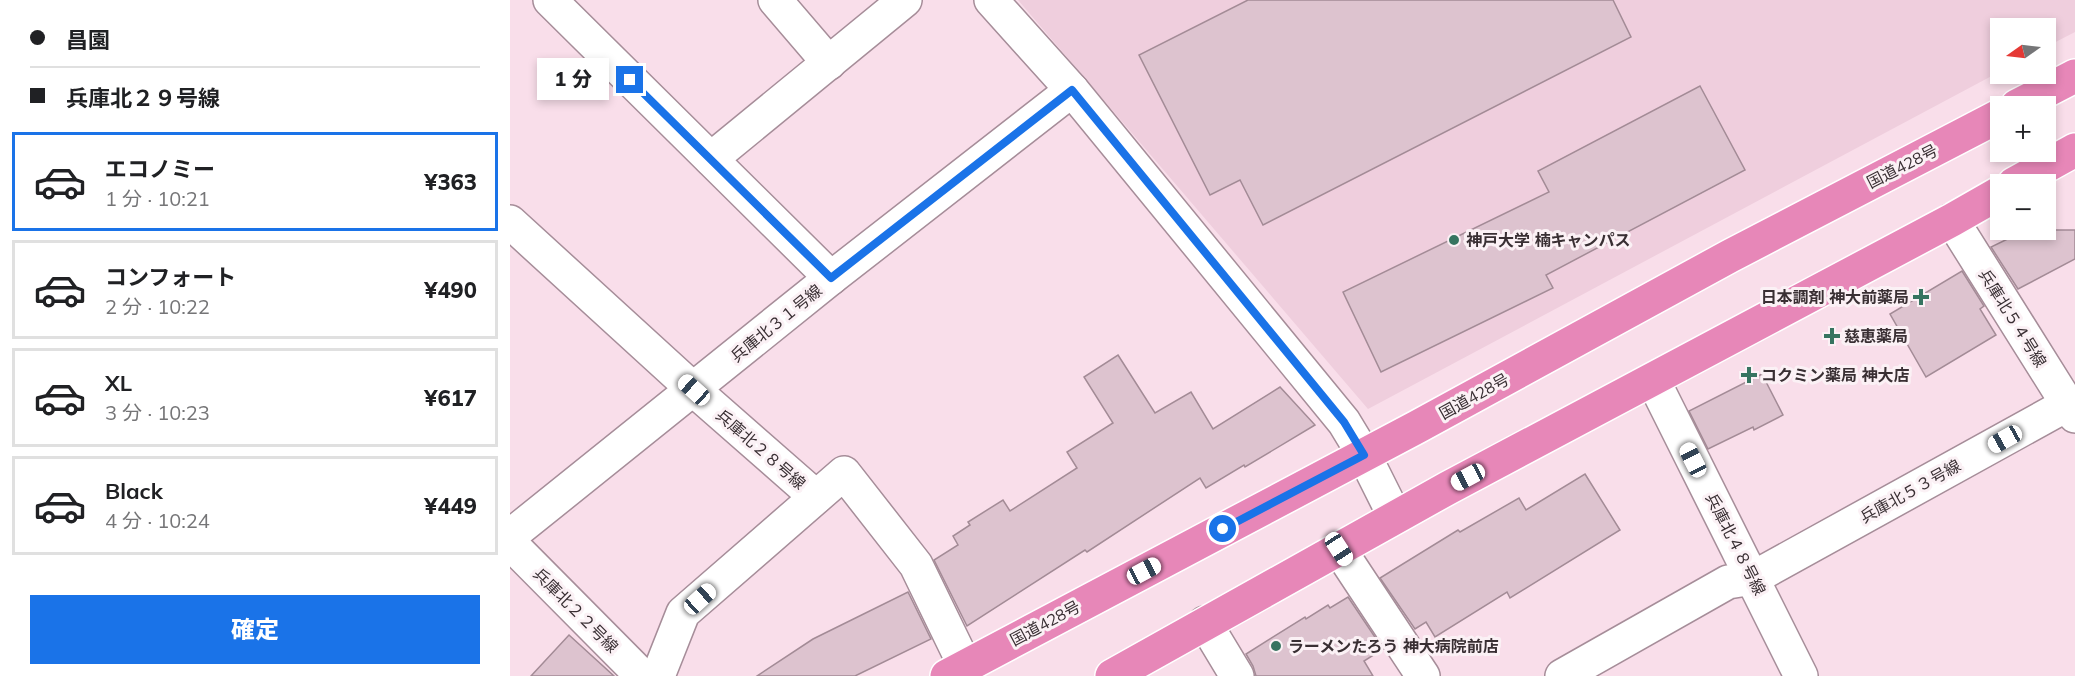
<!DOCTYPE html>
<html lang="ja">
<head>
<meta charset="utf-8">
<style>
	body { margin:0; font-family:Mulish,"Noto Sans JP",sans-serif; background:#f2f2f2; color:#202124; height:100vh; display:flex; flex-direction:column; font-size:22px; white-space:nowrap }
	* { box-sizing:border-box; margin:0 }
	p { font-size:20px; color:#757577 }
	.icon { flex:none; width:33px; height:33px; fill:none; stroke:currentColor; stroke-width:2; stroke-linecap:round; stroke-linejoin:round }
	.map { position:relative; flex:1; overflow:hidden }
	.side { display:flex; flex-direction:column; background:#fff; width:510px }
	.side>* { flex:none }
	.banner { display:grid; align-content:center; height:132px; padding:0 30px; background:#fff }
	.needle { width:39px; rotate:256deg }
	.buttons { position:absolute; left:1480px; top:18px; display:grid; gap:12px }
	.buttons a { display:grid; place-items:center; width:66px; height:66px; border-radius:0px; background:#fff; box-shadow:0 3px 9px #0003; font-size:30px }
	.end { position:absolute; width:27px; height:27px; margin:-14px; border:8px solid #1a73e8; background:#fff; box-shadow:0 0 0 3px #fff }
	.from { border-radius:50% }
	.bubble { position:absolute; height:42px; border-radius:0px; background:#fff; box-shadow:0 3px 9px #0003; font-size:20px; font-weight:800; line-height:42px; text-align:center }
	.car { position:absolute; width:18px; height:36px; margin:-18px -9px; border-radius:8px; box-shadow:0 0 4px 2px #0007; background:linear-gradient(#fff 24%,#345 0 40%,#fff 0 76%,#345 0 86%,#fff 0) }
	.banner b { display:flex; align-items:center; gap:21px; height:57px; font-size:22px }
	.banner b+b { border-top:2px solid #e0e0e0 }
	.banner i { width:15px; height:15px; background:#202124 }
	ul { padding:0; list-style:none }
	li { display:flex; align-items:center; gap:18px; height:99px; margin:0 12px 9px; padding:0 18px; border:3px solid #e0e0e0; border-radius:0px }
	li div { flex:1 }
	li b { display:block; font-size:22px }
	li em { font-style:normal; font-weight:800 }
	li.active { border-color:#1a73e8 }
	li>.icon { width:54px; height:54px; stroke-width:1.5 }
	.button { display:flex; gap:12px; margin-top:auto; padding:12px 30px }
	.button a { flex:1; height:69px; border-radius:0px; background:#1a73e8; color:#fff; font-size:24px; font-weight:800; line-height:69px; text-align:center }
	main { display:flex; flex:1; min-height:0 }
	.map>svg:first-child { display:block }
</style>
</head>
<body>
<main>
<section class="side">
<div class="banner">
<b><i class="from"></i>昌園</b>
<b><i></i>兵庫北２９号線</b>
</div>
<ul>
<li class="active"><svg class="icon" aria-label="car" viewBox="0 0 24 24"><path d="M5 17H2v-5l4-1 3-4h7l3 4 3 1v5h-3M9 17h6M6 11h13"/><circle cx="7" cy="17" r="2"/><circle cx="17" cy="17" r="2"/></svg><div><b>エコノミー</b><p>1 分 · 10:21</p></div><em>¥363</em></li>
<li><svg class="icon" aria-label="car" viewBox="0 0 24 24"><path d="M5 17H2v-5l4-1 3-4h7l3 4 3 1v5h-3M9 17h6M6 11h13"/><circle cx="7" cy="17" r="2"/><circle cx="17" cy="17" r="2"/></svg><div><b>コンフォート</b><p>2 分 · 10:22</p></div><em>¥490</em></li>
<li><svg class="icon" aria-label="car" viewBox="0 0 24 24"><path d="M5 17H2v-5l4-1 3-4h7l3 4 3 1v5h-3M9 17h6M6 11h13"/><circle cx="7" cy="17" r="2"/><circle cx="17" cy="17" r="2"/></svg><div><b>XL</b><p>3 分 · 10:23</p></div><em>¥617</em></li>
<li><svg class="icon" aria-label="car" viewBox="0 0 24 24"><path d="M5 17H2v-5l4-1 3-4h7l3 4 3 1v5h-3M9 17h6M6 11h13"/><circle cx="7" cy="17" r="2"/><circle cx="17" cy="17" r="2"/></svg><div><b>Black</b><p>4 分 · 10:24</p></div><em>¥449</em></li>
</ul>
<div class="button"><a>確定</a></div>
</section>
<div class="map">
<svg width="1565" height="676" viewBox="0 0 1565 676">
	<rect width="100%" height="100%" fill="#f9deea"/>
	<path fill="#efcedd" d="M 508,0 L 1565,0 L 1565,32 L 1536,47 L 1536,28 L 1491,28 L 1491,71 L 858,409 Z"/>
	<g fill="#ddc3cf" stroke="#a38b96" stroke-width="1.5">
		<path d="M 738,0 L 1103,0 L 1121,37 L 753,225 L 730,180 L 700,195 L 629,55 Z"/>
		<path d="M 1190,86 L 1235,170 L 1036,275 L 1043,288 L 871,372 L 833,292 L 1039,192 L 1028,171 Z"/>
		<path d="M 1516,230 L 1565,230 L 1565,259 L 1508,289 L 1481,247 Z"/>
		<path d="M 1452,271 L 1474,306 L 1470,309 L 1486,335 L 1416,377 L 1380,314 Z"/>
		<path d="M 608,355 L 645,413 L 681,392 L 703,429 L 770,387 L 805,425 L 735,467 L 734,465 L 696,488 L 690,478 L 577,552 L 575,550 L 457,626 L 424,560 L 448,545 L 443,536 L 460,525 L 458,522 L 493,500 L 500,511 L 567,468 L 557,452 L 603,423 L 574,377 Z"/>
		<path d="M 1252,374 L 1273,415 L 1244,430 L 1243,427 L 1198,449 L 1179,411 Z"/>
		<path d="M 1075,474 L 1110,530 L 1000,598 L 997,592 L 925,637 L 916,622 L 905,629 L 870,578 L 948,530 L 950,532 L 1009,498 L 1016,510 Z"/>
		<path d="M 398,592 L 421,639 L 345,676 L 247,676 L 303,639 Z"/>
		<path d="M 838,597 L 873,649 L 854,661 L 863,676 L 746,676 L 743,666 L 736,654 L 795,617 L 796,619 L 818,605 L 820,608 Z"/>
		<path d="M 59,635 L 104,676 L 21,676 Z"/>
	</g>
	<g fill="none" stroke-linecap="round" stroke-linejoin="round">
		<g stroke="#a68d99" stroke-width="36">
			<g id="minor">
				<path d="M 40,0 L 321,278"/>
				<path d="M 265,0 L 319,63"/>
				<path d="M 481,0 L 562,90 L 834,422 L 854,455 L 885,517"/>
				<path d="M 201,159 L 395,0"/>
				<path d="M 1442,220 L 1565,416"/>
				<path d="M 0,222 L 184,390 L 306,497"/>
				<path d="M 1143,380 L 1291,676"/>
				<path d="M 0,536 L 321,278 L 562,90"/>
				<path d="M 0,543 L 132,676"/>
				<path d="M 829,549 L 913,676"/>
				<path d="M 695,623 L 727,676"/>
				<path d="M 148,676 L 173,613 L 334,473 L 406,565 L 455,666"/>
				<path d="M 1052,676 L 1218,582 L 1243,578 L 1558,404"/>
			</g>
		</g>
		<g stroke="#fff" stroke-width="36">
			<g id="highway">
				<path d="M 1507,106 L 1565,76"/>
				<path d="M 1504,184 L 1565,150"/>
				<path d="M 437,676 L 907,427 L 1220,256 L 1491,115"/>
				<path d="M 602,676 L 938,488 L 1442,220 L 1491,192"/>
			</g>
		</g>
		<use href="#minor" stroke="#fff" stroke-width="33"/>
		<use href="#highway" stroke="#e787b8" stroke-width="33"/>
	</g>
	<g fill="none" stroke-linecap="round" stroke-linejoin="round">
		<path stroke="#1a73e8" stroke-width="8" d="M 120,80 L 321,278 L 562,90 L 834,422 L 854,455 L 713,529"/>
	</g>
	<g fill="#367460" stroke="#fbf1f5" stroke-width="2">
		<circle cx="944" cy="240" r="6"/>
		<path d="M1408 288h6v6h6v6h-6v6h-6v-6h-6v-6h6z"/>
		<path d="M1319 327h6v6h6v6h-6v6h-6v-6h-6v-6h6z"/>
		<path d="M1236 366h6v6h6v6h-6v6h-6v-6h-6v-6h6z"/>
		<circle cx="766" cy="646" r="6"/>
	</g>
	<g text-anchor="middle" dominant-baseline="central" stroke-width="6" stroke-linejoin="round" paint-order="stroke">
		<g font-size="16" fill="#392f33" stroke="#fbf1f5">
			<text transform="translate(1392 166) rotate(-27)">国道428号</text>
			<text transform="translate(1503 318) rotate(58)">兵庫北５４号線</text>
			<text transform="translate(266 323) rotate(-39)">兵庫北３１号線</text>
			<text transform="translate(964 396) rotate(-29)">国道428号</text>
			<text transform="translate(251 449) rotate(41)">兵庫北２８号線</text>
			<text transform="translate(1400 491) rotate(-29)">兵庫北５３号線</text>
			<text transform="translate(1226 544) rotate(63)">兵庫北４８号線</text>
			<text transform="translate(66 610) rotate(45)">兵庫北２２号線</text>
			<text transform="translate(535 623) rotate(-28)">国道428号</text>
		</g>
		<g font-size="16" font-weight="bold" fill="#392f33" stroke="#fbf1f5" text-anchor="start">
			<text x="956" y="240">神戸大学 楠キャンパス</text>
			<text x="1399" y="297" text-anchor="end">日本調剤 神大前薬局</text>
			<text x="1334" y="336">慈恵薬局</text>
			<text x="1251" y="375">コクミン薬局 神大店</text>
			<text x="778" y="646">ラーメンたろう 神大病院前店</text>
		</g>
	</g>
</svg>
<div class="buttons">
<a><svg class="needle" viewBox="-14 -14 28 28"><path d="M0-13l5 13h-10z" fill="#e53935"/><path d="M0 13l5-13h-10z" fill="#757577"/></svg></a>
<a>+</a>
<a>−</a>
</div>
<i class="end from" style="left:713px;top:529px"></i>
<i class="end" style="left:120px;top:80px"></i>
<div class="bubble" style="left:27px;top:58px;width:72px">1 分</div>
<i class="car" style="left:184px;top:390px;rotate:312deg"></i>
<i class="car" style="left:1495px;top:439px;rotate:241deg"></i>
<i class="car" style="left:1183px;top:460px;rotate:333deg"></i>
<i class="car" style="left:958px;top:477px;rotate:242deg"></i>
<i class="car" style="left:829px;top:549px;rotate:147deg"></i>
<i class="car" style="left:634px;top:571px;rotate:62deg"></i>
<i class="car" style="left:190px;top:599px;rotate:48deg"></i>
</div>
</main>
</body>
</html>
